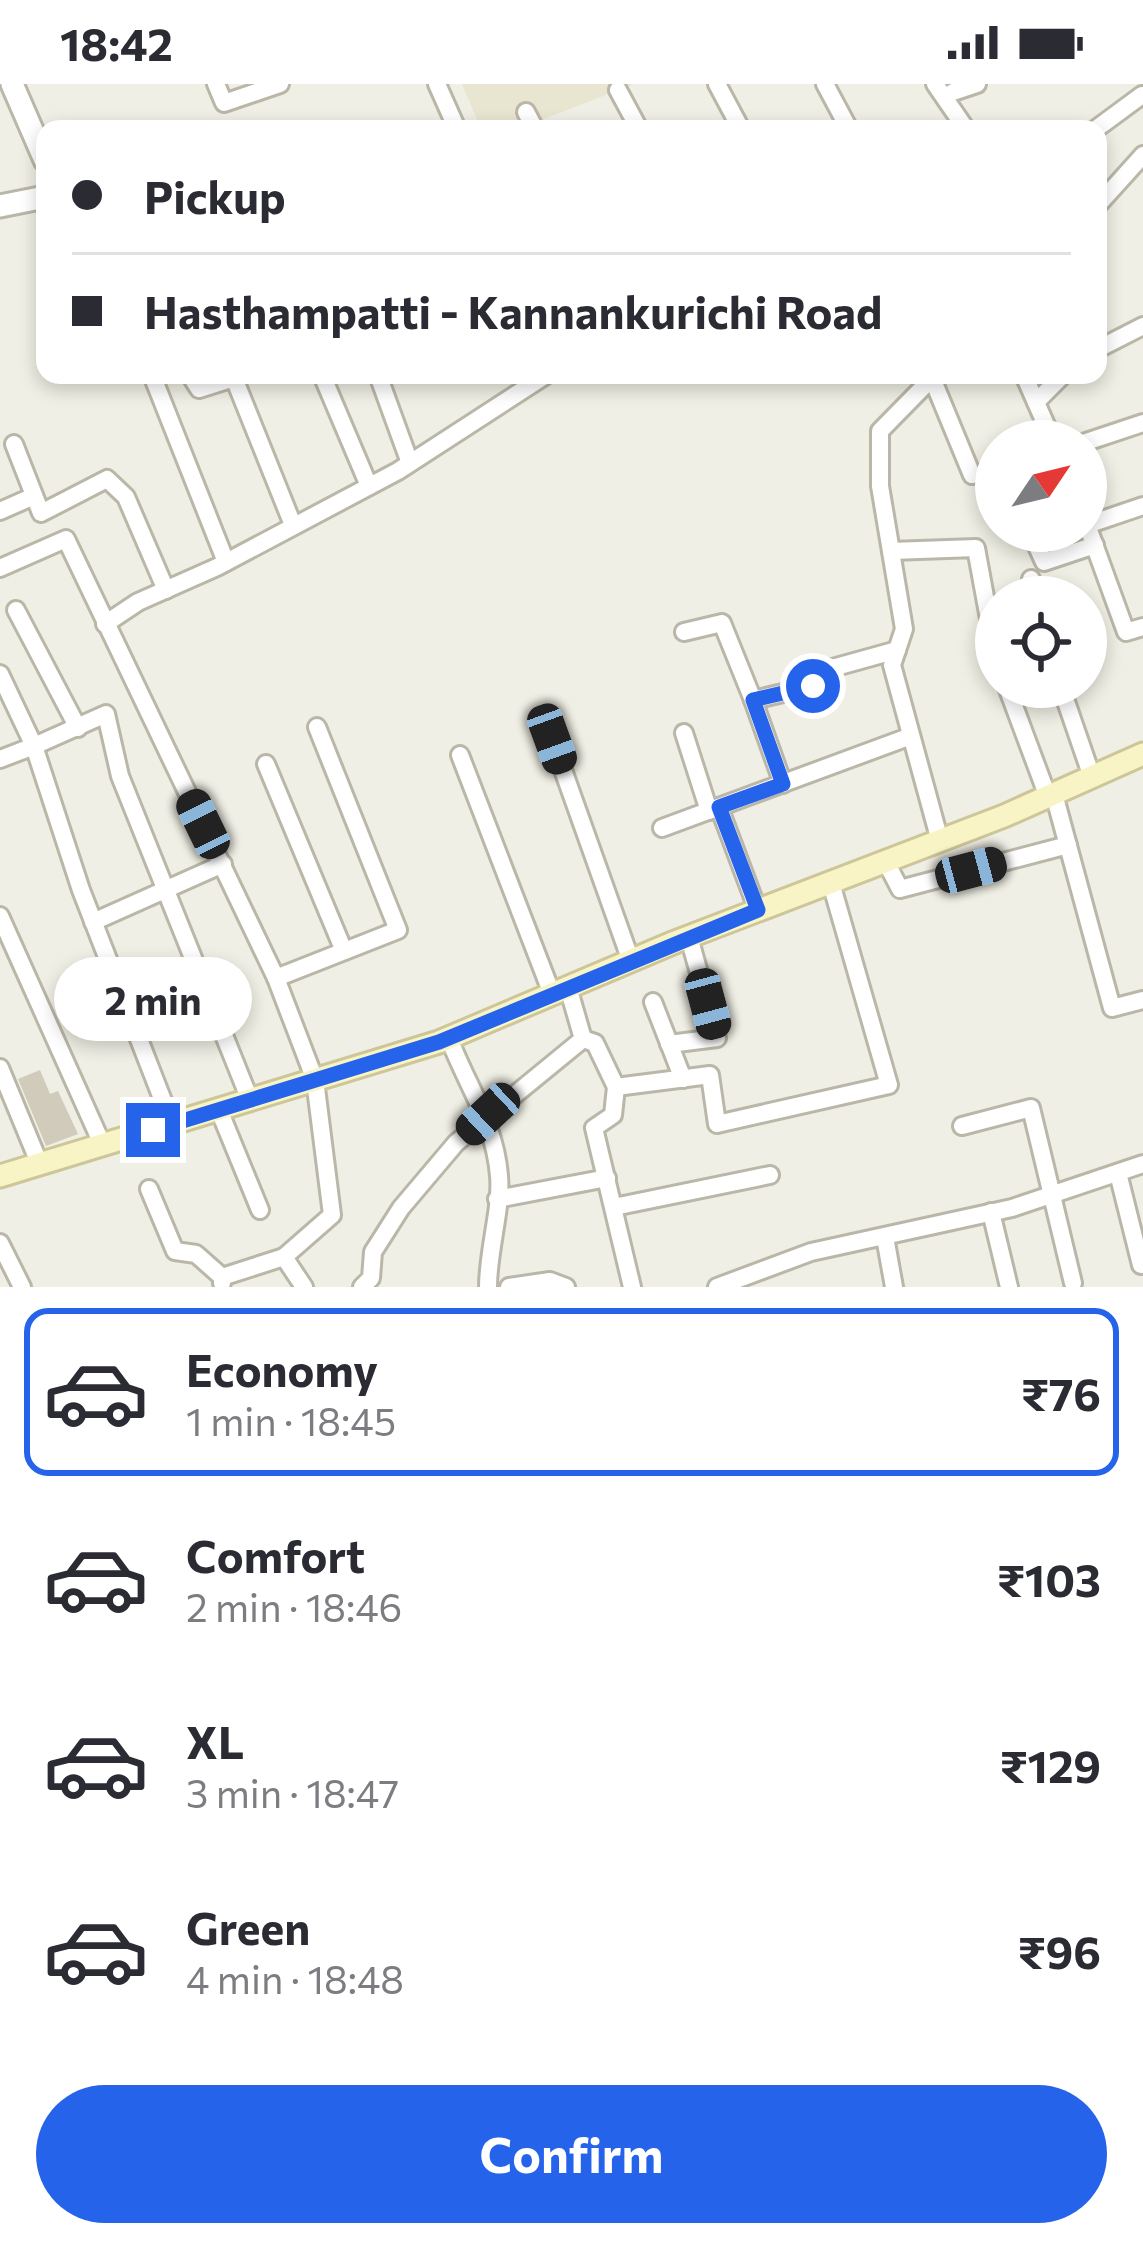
<!DOCTYPE html>
<html lang="en">
<head>
<meta charset="utf-8">
<style>
	body { margin:0; font-family:Commissioner,sans-serif; background:#f7f7f7; color:#2b2b33; height:100vh; display:flex; flex-direction:column; font-size:45px; white-space:nowrap }
	* { box-sizing:border-box; margin:0 }
	p { font-size:39px; color:#7c7c81 }
	.icon { flex:none; width:66px; height:66px; fill:none; stroke:currentColor; stroke-width:2; stroke-linecap:round; stroke-linejoin:round }
	.map { position:relative; height:1203px; overflow:hidden }
	.sheet { display:flex; flex-direction:column; background:#fff; flex:1 }
	.sheet>* { flex:none }
	.top-card { position:absolute; left:36px; top:36px; width:1071px; height:264px; border-radius:24px; box-shadow:0 6px 18px #0003; display:grid; align-content:center; height:264px; padding:0 36px; background:#fff }
	.needle { width:78px; rotate:55deg }
	.buttons { position:absolute; left:975px; top:336px; display:grid; gap:24px }
	.buttons a { display:grid; place-items:center; width:132px; height:132px; border-radius:50%; background:#fff; box-shadow:0 6px 18px #0003; font-size:60px }
	.end { position:absolute; width:54px; height:54px; margin:-27px; border:15px solid #2563eb; background:#fff; box-shadow:0 0 0 6px #fff }
	.from { border-radius:50% }
	.bubble { position:absolute; height:84px; border-radius:42px; background:#fff; box-shadow:0 6px 18px #0003; font-size:39px; font-weight:700; line-height:84px; text-align:center }
	.car { position:absolute; width:36px; height:72px; margin:-36px -18px; border-radius:15px; box-shadow:0 0 9px 3px #0007; background:linear-gradient(#222 24%,#8ab4d8 0 40%,#222 0 76%,#8ab4d8 0 86%,#222 0) }
	.top-card b { display:flex; align-items:center; gap:42px; height:114px; font-size:45px }
	.top-card b+b { border-top:3px solid #e1e1e2 }
	.top-card i { width:30px; height:30px; background:#2b2b33 }
	ul { padding:21px 0 0; list-style:none }
	li { display:flex; align-items:center; gap:36px; height:168px; margin:0 24px 18px; padding:0 12px; border:6px solid transparent; border-radius:24px }
	li div { flex:1 }
	li b { display:block; font-size:45px }
	li em { font-style:normal; font-weight:700 }
	li.on { border-color:#2563eb }
	li>.icon { width:108px; height:108px; stroke-width:1.5 }
	.button { display:flex; gap:24px; margin-top:auto; padding:24px 36px }
	.button a { flex:1; height:138px; border-radius:72px; background:#2563eb; color:#fff; font-size:48px; font-weight:700; line-height:138px; text-align:center }
	.status { display:flex; justify-content:space-between; align-items:center; height:84px; padding:0 60px; background:#fff; direction:ltr }
	.status svg { height:33px; fill:currentColor }
	.map>svg:first-child { display:block }
</style>
</head>
<body>
<div class="status"><b>18:42</b><svg viewBox="0 0 49 12"><path d="M0 12V9h3v3zM5 12V6h3v6zM10 12V3h3v9zM15 12V0h3v12zM26 1h20v11H26zM47 4h2v5h-2z"/></svg></div>
<div class="map">
<svg width="1143" height="1203" viewBox="0 0 1143 1203">
	<rect width="100%" height="100%" fill="#f0efe5"/>
	<path fill="#e8e5d0" d="M 462,0 L 634,0 L 518,45 L 481,45 Z"/>
	<path fill="#d1cbbb" d="M 40,986 L 50,1010 L 58,1007 L 78,1050 L 46,1062 L 18,995 Z"/>
	<g fill="none" stroke-linecap="round" stroke-linejoin="round">
		<g stroke="#bbb7a8" stroke-width="22">
			<g id="minor">
				<path d="M 216,0 L 224,19 L 280,0"/>
				<path d="M 437,0 L 457,45"/>
				<path d="M 717,0 L 741,45"/>
				<path d="M 825,0 L 849,45"/>
				<path d="M 935,0 L 966,45"/>
				<path d="M 618,6 L 639,45"/>
				<path d="M 953,8 L 977,0"/>
				<path d="M 526,28 L 535,45"/>
				<path d="M 1096,45 L 1142,11"/>
				<path d="M 1098,121 L 1143,71"/>
				<path d="M 1098,265 L 1143,242"/>
				<path d="M 152,291 L 226,478"/>
				<path d="M 190,291 L 199,305 L 240,292"/>
				<path d="M 322,291 L 369,402"/>
				<path d="M 378,291 L 410,379"/>
				<path d="M 935,291 L 880,347 L 880,402 L 904,545 L 892,581 L 940,757"/>
				<path d="M 1024,291 L 1053,357"/>
				<path d="M 234,294 L 293,441"/>
				<path d="M 932,294 L 972,391"/>
				<path d="M 1036,318 L 1063,291"/>
				<path d="M 1086,358 L 1143,339"/>
				<path d="M 14,360 L 41,429 L 107,395 L 126,413 L 166,506"/>
				<path d="M 0,427 L 34,412"/>
				<path d="M 1086,438 L 1126,548 L 1143,543"/>
				<path d="M 1087,441 L 1143,422"/>
				<path d="M 1030,447 L 1044,478 L 1095,461"/>
				<path d="M 891,467 L 976,464 L 996,573"/>
				<path d="M 0,484 L 66,455 L 276,894 L 315,996 L 332,1131 L 284,1173 L 304,1203"/>
				<path d="M 1031,495 L 1036,513"/>
				<path d="M 16,526 L 78,644"/>
				<path d="M 105,540 L 138,518 L 217,483 L 398,387 L 546,291"/>
				<path d="M 684,548 L 722,539 L 753,616 L 813,602 L 825,586 L 897,566"/>
				<path d="M 0,590 L 34,662 L 106,630 L 120,692 L 250,1016"/>
				<path d="M 1007,603 L 1048,713"/>
				<path d="M 1061,603 L 1092,693"/>
				<path d="M 753,616 L 783,700"/>
				<path d="M 684,649 L 709,727"/>
				<path d="M 552,655 L 631,877"/>
				<path d="M 460,671 L 552,910"/>
				<path d="M 0,675 L 34,662 L 81,806 L 172,1040"/>
				<path d="M 266,680 L 344,867"/>
				<path d="M 1054,710 L 1112,924 L 1143,916"/>
				<path d="M 719,723 L 758,827"/>
				<path d="M 662,744 L 911,652"/>
				<path d="M 886,778 L 900,805 L 1068,761"/>
				<path d="M 0,832 L 103,1062"/>
				<path d="M 93,838 L 223,780"/>
				<path d="M 276,894 L 398,846 L 317,643"/>
				<path d="M 653,918 L 683,995"/>
				<path d="M 449,954 C 467,1002 495,1039 499,1092 C 502,1123 488,1166 488,1203"/>
				<path d="M 583,955 L 595,959 L 616,1003 L 613,1031 L 594,1044 L 632,1203"/>
				<path d="M 669,960 L 717,954 L 689,853"/>
				<path d="M 0,984 L 40,1081"/>
				<path d="M 616,1003 L 710,991 L 717,1040 L 889,1001 L 831,799"/>
				<path d="M 219,1026 L 260,1126"/>
				<path d="M 962,1042 L 1031,1024 L 1073,1199"/>
				<path d="M 1118,1089 L 1141,1181"/>
				<path d="M 149,1105 L 175,1167 L 196,1170 L 222,1193"/>
				<path d="M 497,1115 L 607,1094"/>
				<path d="M 614,1123 L 770,1091"/>
				<path d="M 991,1128 L 1009,1203"/>
				<path d="M 885,1153 L 894,1203"/>
				<path d="M 0,1159 L 22,1203"/>
				<path d="M 222,1199 L 222,1193 L 284,1173"/>
				<path d="M 362,1203 L 371,1194 L 373,1168 L 401,1124 L 456,1059 L 583,955 L 568,903"/>
				<path d="M 509,1203 L 550,1197 L 566,1203"/>
				<path d="M 717,1203 L 811,1168 L 1012,1124 L 1143,1080"/>
			</g>
		</g>
		<g stroke="#bbb7a8" stroke-width="27">
			<g id="tertiary">
				<path d="M 12,0 L 45,76"/>
				<path d="M 0,122 L 45,113"/>
			</g>
		</g>
		<g stroke="#ccc698" stroke-width="27">
			<path id="secondary" d="M 0,1092 L 439,958 L 675,858 L 1004,732 L 1143,670"/>
		</g>
		<use href="#minor" stroke="#fff" stroke-width="16"/>
		<use href="#tertiary" stroke="#fff" stroke-width="21"/>
		<use href="#secondary" stroke="#f9f4c6" stroke-width="21"/>
	</g>
	<g fill="none" stroke-linecap="round" stroke-linejoin="round">
		<path stroke="#2563eb" stroke-width="15" d="M 153,1046 L 439,958 L 758,826 L 719,723 L 783,700 L 753,616 L 813,602"/>
	</g>
</svg>
<div class="buttons">
<a><svg class="needle" viewBox="-14 -14 28 28"><path d="M0-13l5 13h-10z" fill="#e53935"/><path d="M0 13l5-13h-10z" fill="#7c7c81"/></svg></a>
<a><svg class="icon" aria-label="locate" viewBox="0 0 24 24"><circle cx="12" cy="12" r="6"/><path d="M12 2v4M12 18v4M2 12h4M18 12h4"/></svg></a>
</div>
<i class="end from" style="left:813px;top:602px"></i>
<i class="end" style="left:153px;top:1046px"></i>
<div class="bubble" style="left:54px;top:873px;width:198px">2 min</div>
<i class="car" style="left:552px;top:655px;rotate:160deg"></i>
<i class="car" style="left:203px;top:740px;rotate:334deg"></i>
<i class="car" style="left:971px;top:786px;rotate:75deg"></i>
<i class="car" style="left:708px;top:920px;rotate:165deg"></i>
<i class="car" style="left:488px;top:1030px;rotate:227deg"></i>
<div class="top-card">
<b><i class="from"></i>Pickup</b>
<b><i></i>Hasthampatti - Kannankurichi Road</b>
</div>
</div>
<section class="sheet">
<ul>
<li class="on"><svg class="icon" aria-label="car" viewBox="0 0 24 24"><path d="M5 17H2v-5l4-1 3-4h7l3 4 3 1v5h-3M9 17h6M6 11h13"/><circle cx="7" cy="17" r="2"/><circle cx="17" cy="17" r="2"/></svg><div><b>Economy</b><p>1 min · 18:45</p></div><em>₹76</em></li>
<li><svg class="icon" aria-label="car" viewBox="0 0 24 24"><path d="M5 17H2v-5l4-1 3-4h7l3 4 3 1v5h-3M9 17h6M6 11h13"/><circle cx="7" cy="17" r="2"/><circle cx="17" cy="17" r="2"/></svg><div><b>Comfort</b><p>2 min · 18:46</p></div><em>₹103</em></li>
<li><svg class="icon" aria-label="car" viewBox="0 0 24 24"><path d="M5 17H2v-5l4-1 3-4h7l3 4 3 1v5h-3M9 17h6M6 11h13"/><circle cx="7" cy="17" r="2"/><circle cx="17" cy="17" r="2"/></svg><div><b>XL</b><p>3 min · 18:47</p></div><em>₹129</em></li>
<li><svg class="icon" aria-label="car" viewBox="0 0 24 24"><path d="M5 17H2v-5l4-1 3-4h7l3 4 3 1v5h-3M9 17h6M6 11h13"/><circle cx="7" cy="17" r="2"/><circle cx="17" cy="17" r="2"/></svg><div><b>Green</b><p>4 min · 18:48</p></div><em>₹96</em></li>
</ul>
<div class="button"><a>Confirm</a></div>
</section>
</body>
</html>
